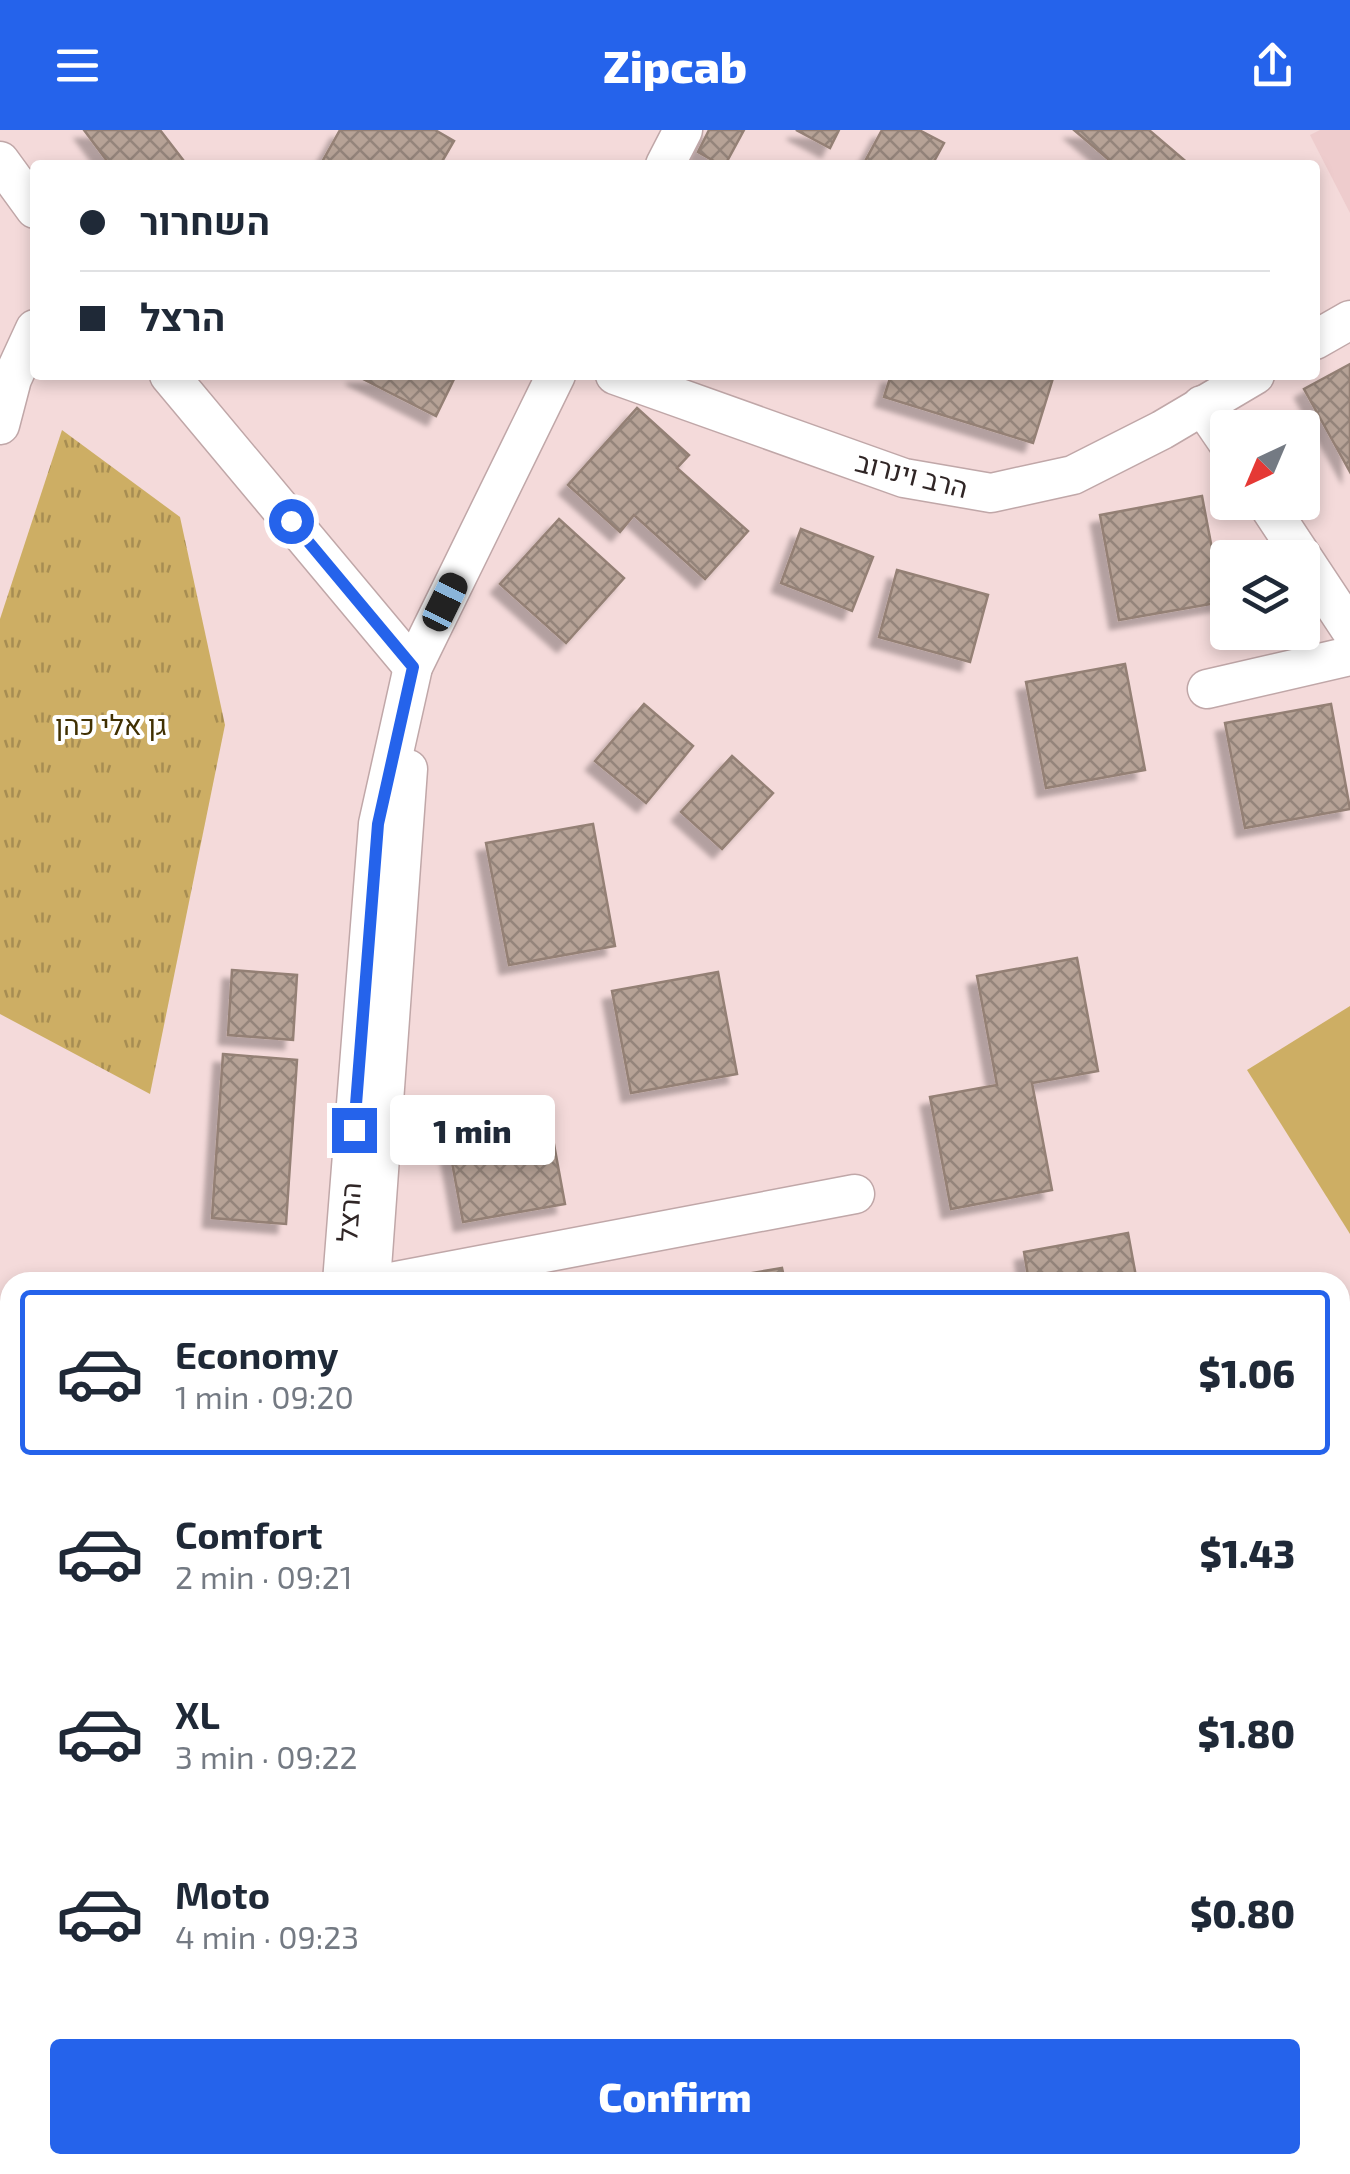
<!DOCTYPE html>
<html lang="en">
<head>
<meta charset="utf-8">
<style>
	body { margin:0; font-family:"Exo 2",Heebo,sans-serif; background:#f2f2f3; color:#1f2937; height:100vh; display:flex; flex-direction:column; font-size:38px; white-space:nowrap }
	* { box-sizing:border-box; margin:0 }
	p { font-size:32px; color:#747a83 }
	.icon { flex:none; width:55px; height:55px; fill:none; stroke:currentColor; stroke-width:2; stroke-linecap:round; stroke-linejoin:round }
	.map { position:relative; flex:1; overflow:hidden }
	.details { position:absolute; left:0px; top:1142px; width:1350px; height:902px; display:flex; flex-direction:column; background:#fff; border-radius:30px 30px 0 0; box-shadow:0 5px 15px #0003 }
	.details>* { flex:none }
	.hud { position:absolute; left:30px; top:30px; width:1290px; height:220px; border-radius:10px; box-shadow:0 5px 15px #0003; display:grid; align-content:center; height:220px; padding:0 50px; background:#fff }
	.needle { width:65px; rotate:224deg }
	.fabs { position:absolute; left:1210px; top:280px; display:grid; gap:20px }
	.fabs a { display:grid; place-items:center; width:110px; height:110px; border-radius:10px; background:#fff; box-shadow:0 5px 15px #0003; font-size:50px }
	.end { position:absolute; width:45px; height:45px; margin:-22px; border:12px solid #2563eb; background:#fff; box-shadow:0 0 0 5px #fff }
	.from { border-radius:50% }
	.bubble { position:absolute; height:70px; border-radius:10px; background:#fff; box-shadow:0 5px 15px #0003; font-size:32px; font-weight:800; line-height:70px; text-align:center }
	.car { position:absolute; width:30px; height:60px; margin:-30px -15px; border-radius:12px; box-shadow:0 0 8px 2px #0007; background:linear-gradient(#222 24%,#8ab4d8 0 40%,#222 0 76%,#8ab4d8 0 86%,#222 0) }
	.hud b { display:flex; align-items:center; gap:35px; height:95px; font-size:38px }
	.hud b+b { border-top:2px solid #e0e1e3 }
	.hud i { width:25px; height:25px; background:#1f2937 }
	ul { padding:18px 0 0; list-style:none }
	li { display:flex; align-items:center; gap:30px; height:165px; margin:0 20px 15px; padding:0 30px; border:5px solid transparent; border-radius:10px }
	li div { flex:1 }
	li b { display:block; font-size:38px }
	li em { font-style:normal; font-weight:800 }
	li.active { border-color:#2563eb }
	li>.icon { width:90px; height:90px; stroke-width:1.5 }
	.primary-button { display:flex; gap:20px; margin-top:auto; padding:20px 50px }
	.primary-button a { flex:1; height:115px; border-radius:10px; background:#2563eb; color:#fff; font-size:40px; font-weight:800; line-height:115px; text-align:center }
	header { display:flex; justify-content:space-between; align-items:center; height:130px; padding:0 50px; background:#2563eb; color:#fff; font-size:45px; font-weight:800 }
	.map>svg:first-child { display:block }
</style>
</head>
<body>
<header><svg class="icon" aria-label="menu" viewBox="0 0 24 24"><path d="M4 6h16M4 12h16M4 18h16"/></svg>Zipcab<svg class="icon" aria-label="share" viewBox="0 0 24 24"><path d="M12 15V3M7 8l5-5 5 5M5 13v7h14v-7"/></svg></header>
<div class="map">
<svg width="1350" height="2044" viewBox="0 0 1350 2044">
	<defs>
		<pattern id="park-tufts" width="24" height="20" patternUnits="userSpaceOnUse" patternTransform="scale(2.5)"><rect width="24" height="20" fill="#cdae64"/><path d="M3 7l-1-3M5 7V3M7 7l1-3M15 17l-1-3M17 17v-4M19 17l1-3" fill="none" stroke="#a78d52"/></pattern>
		<pattern id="building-cross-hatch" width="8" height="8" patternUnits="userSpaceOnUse" patternTransform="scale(2.5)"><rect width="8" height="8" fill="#b6a296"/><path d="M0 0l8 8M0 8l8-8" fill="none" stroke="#94847a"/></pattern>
		<filter id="shadow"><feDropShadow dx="-9" dy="9" stdDeviation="2.5" flood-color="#0004"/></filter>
	</defs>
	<rect width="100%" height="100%" fill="#f4dada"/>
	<path fill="#eecccd" d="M 1320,0 L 1350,0 L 1350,83 L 1310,5 Z"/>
	<path fill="#cdae64" d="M 1350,876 L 1350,1104 L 1247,940 Z"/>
	<path fill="url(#park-tufts)" d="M 62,300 L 180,387 L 225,595 L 150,964 L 0,884 L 0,489 Z"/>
	<g fill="url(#building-cross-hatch)" stroke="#948075" stroke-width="2.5" filter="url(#shadow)">
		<path d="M 84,0 L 160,0 L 187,35 L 110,35 Z"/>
		<path d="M 340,0 L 435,0 L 454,11 L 440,35 L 327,35 L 322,32 Z"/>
		<path d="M 709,0 L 744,0 L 725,35 L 721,35 L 698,22 Z"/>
		<path d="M 796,0 L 839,0 L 830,18 Z"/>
		<path d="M 882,0 L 919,0 L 944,13 L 932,35 L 863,35 Z"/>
		<path d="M 1074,0 L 1149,0 L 1190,35 L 1115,35 Z"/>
		<path d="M 1350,234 L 1350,342 L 1304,259 Z"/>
		<path d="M 355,245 L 456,245 L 436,286 Z"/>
		<path d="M 891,245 L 1043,245 L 1053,248 L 1033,313 L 884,267 Z"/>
		<path d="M 637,278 L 689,325 L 677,338 L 748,401 L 705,449 L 634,385 L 620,402 L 568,355 Z"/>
		<path d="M 1202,366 L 1222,472 L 1119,490 L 1100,385 Z"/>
		<path d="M 559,389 L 624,448 L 566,513 L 500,454 Z"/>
		<path d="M 801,399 L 873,427 L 852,481 L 781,453 Z"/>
		<path d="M 897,440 L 988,465 L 970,532 L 879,507 Z"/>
		<path d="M 1125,534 L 1145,640 L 1046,658 L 1026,552 Z"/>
		<path d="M 644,574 L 693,616 L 646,673 L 595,631 Z"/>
		<path d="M 1331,574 L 1350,679 L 1245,698 L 1225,593 Z"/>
		<path d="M 732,626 L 773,663 L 722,719 L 681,682 Z"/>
		<path d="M 593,694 L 615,816 L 509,835 L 486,713 Z"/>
		<path d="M 1077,828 L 1098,941 L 1032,953 L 1052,1060 L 951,1079 L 930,967 L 997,955 L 977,846 Z"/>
		<path d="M 232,840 L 297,845 L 293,910 L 228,905 Z"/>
		<path d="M 718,842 L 737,944 L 631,963 L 612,861 Z"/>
		<path d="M 223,924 L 297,930 L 286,1094 L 212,1088 Z"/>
		<path d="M 546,971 L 565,1074 L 463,1092 L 444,989 Z"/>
		<path d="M 1128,1103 L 1137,1152 L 1029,1152 L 1024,1122 Z"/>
		<path d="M 782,1138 L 785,1152 L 699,1152 Z"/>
		<path d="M 1340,1199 L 1350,1211 L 1350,1360 L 1340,1348 Z"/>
		<rect x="0" y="1339" width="10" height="105"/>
		<path d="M 1350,1529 L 1350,1600 L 1340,1602 L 1340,1531 Z"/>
		<path d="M 1350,1791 L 1350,1926 L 1340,1929 L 1340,1794 Z"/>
		<path d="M 0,1793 L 10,1793 L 10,1846 L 0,1845 Z"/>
		<path d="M 0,1940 L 10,1941 L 10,2030 L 0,2030 Z"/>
	</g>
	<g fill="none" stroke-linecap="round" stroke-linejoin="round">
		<g stroke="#c0a7a8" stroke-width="41">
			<g id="minor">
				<path d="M 0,31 L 35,79"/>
				<path d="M 665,35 L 683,0"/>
				<path d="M 1315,210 L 1350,190"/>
				<path d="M 169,245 L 413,537"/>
				<path d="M 615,245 L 904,348 L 991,363 L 1073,345 L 1162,300 L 1255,245"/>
				<path d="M 1202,275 L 1228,313"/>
				<path d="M 0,295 L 12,249 L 35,199"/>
				<path d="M 1266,372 L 1350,499"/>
				<path d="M 1207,559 L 1350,526"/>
				<path d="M 342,1152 L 378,694 L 413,537 L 556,245"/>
				<path d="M 371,1152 L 408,639"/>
				<path d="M 391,1152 L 855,1064"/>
				<path d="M 1340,1640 L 1350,1638"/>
				<path d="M 1340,1705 L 1350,1704"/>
				<path d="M 255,2044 L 257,2035"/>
				<path d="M 323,2044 L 324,2035"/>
			</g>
		</g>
		<use href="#minor" stroke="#fff" stroke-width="38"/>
	</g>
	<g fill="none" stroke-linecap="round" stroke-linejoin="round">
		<path stroke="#2563eb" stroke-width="12" d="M 291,391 L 413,537 L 378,694 L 354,1000"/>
	</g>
	<g text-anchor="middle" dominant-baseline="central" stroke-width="8" stroke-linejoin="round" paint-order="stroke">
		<g font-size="28" fill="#302626" stroke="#fff">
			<text transform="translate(912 344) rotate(14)">הרב וינרוב</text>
			<text transform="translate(348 1082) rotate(-86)">הרצל</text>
		</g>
		<g font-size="28" fill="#403002" stroke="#fff">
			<text x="111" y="594">גן אלי כהן</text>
		</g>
	</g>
</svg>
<div class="fabs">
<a><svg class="needle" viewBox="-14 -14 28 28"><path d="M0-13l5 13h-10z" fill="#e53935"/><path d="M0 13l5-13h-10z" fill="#747a83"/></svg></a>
<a><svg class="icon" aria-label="layers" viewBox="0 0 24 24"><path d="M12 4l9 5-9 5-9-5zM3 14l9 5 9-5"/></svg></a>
</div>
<i class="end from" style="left:291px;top:391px"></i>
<i class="end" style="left:354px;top:1000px"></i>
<div class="bubble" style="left:390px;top:965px;width:165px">1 min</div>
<i class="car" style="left:445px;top:472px;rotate:26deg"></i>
<div class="hud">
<b><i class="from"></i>השחרור</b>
<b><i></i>הרצל</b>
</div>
<section class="details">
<ul>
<li class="active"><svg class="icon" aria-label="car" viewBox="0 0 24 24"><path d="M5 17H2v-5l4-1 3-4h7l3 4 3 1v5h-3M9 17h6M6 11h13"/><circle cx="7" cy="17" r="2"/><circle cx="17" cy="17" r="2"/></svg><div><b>Economy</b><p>1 min · 09:20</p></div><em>$1.06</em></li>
<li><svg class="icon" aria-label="car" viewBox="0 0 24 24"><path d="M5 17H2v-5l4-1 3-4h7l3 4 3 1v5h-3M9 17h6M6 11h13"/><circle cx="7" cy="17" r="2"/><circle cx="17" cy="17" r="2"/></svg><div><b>Comfort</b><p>2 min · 09:21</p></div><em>$1.43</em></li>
<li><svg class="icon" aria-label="car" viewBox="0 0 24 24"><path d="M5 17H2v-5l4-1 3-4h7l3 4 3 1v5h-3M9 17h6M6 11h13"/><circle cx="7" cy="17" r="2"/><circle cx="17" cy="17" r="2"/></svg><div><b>XL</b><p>3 min · 09:22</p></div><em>$1.80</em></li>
<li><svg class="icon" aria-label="car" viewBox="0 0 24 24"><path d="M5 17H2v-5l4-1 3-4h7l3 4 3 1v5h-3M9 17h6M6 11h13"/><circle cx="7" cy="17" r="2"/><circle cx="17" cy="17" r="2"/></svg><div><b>Moto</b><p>4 min · 09:23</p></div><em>$0.80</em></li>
</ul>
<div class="primary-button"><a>Confirm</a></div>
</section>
</div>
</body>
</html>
